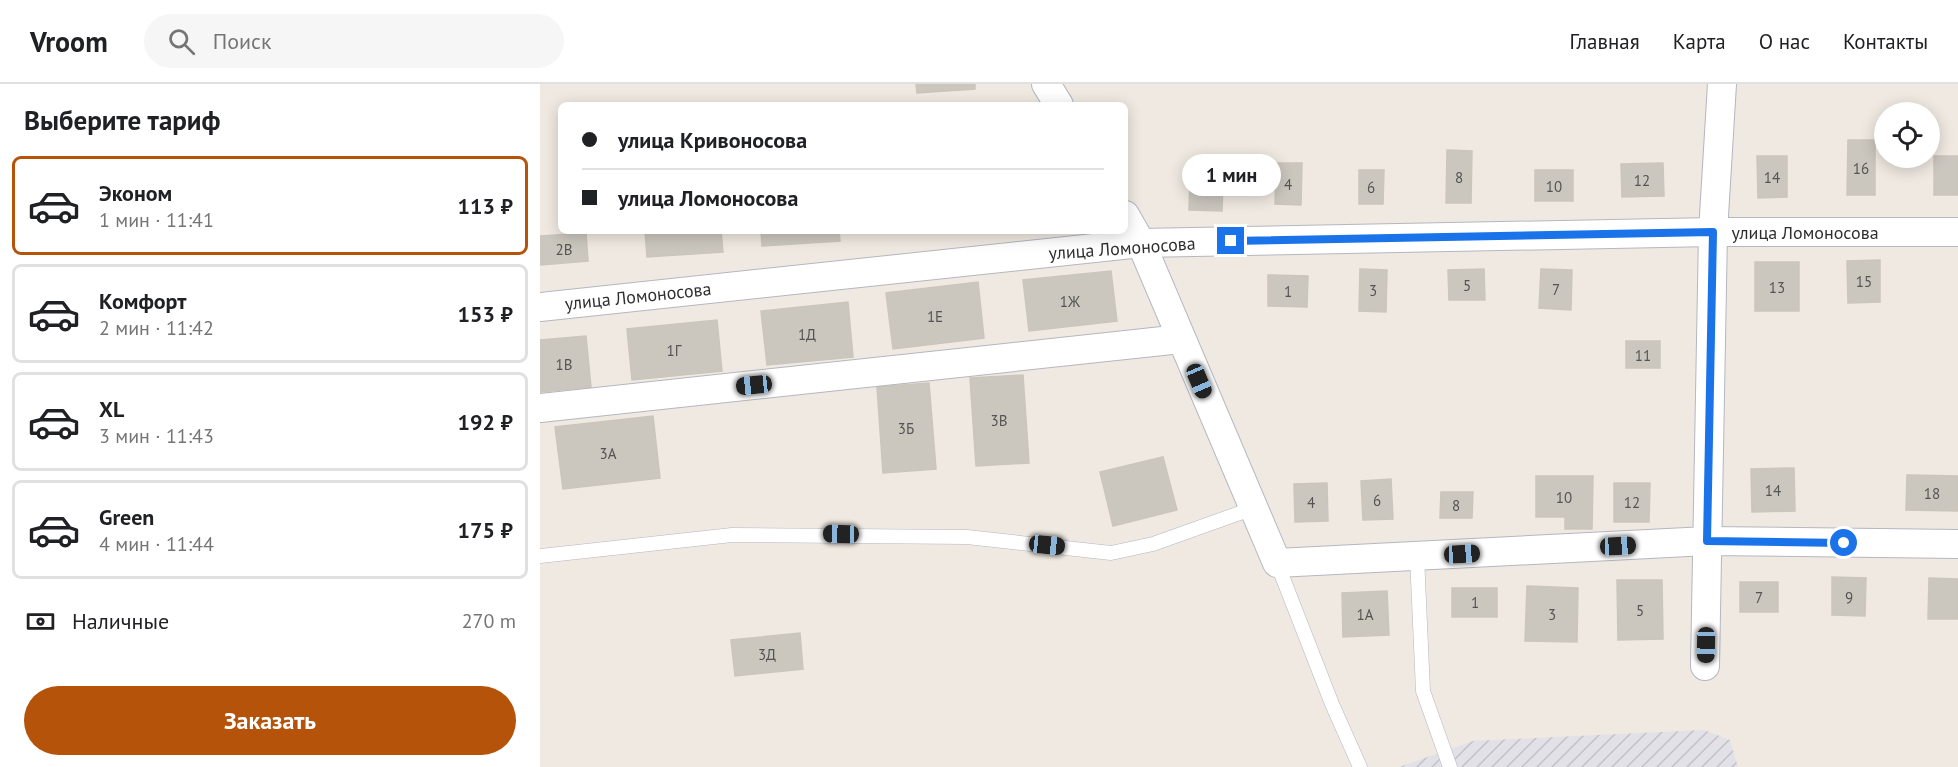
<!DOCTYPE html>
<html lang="ru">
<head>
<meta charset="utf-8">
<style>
	body { margin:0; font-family:"PT Sans",sans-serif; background:#f6f6f6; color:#202124; height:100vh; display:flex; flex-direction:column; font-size:22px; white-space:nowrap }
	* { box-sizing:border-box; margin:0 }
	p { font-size:20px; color:#757577 }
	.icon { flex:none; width:33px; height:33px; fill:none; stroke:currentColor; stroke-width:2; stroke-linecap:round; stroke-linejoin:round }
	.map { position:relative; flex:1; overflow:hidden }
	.sheet { display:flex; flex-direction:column; background:#fff; width:540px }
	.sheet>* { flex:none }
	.top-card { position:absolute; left:18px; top:18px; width:570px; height:132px; border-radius:9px; box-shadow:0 3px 15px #0003; display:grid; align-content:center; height:132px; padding:0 24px; background:#fff }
	.fabs { position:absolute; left:1334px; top:18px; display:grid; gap:12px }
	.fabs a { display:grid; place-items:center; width:66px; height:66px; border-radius:50%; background:#fff; box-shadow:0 3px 15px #0003; font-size:30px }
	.end { position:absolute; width:27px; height:27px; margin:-14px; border:8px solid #1a73e8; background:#fff; box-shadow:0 0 0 3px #fff }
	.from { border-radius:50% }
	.bubble { position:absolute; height:42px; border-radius:21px; background:#fff; box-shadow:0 3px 15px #0003; font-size:20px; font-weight:800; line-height:42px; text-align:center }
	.car { position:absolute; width:18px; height:36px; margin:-18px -9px; border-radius:8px; box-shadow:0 0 4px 2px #0007; background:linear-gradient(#222 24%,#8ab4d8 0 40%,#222 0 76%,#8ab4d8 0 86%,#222 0) }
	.top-card b { display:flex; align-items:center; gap:21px; height:57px; font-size:22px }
	.top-card b+b { border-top:2px solid #e0e0e0 }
	.top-card i { width:15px; height:15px; background:#202124 }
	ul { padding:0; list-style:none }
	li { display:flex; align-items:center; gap:18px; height:99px; margin:0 12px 9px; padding:0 12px; border:3px solid #e0e0e0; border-radius:9px }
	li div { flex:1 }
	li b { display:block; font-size:22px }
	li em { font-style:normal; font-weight:800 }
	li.current { border-color:#b45309 }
	li>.icon { width:54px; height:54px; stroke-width:1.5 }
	h2 { padding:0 24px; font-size:27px; line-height:72px }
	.pay { display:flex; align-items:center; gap:15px; height:66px; padding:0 24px; font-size:22px }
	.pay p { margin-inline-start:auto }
	.action { display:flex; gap:12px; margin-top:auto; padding:12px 24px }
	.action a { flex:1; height:69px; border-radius:36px; background:#b45309; color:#fff; font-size:24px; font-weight:800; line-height:69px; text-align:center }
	header { display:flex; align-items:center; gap:36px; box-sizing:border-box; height:84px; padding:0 30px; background:#fff; border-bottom:2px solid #e0e0e0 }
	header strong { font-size:28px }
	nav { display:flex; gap:33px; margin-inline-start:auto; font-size:21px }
	.search { width:420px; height:54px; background:#f6f6f6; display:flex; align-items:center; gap:15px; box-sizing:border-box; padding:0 21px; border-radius:33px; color:#757577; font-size:22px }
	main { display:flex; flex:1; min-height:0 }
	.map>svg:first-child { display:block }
</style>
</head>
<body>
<header>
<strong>Vroom</strong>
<div class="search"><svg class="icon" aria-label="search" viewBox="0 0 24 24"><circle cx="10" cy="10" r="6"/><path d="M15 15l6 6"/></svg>Поиск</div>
<nav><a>Главная</a><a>Карта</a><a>О нас</a><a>Контакты</a></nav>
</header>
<main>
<section class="sheet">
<h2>Выберите тариф</h2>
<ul>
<li class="current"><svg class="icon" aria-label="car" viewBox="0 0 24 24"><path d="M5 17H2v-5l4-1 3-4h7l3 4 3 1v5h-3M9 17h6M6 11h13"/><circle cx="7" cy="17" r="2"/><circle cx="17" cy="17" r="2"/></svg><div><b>Эконом</b><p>1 мин · 11:41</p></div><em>113 ₽</em></li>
<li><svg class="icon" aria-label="car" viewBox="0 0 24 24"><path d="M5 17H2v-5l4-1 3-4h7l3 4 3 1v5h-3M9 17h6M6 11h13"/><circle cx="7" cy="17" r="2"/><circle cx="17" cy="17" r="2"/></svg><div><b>Комфорт</b><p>2 мин · 11:42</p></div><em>153 ₽</em></li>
<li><svg class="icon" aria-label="car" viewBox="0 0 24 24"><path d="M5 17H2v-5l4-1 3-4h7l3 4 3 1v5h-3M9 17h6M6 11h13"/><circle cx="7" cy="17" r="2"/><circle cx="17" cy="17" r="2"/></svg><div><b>XL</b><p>3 мин · 11:43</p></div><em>192 ₽</em></li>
<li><svg class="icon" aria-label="car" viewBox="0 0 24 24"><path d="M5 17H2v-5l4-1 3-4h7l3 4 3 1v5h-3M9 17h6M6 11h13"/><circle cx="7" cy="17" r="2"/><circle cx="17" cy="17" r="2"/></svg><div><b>Green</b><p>4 мин · 11:44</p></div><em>175 ₽</em></li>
</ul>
<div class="pay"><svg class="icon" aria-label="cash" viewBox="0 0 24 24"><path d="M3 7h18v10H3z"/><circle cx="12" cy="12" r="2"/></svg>Наличные<p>270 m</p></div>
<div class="action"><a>Заказать</a></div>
</section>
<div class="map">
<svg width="1418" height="683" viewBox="0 0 1418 683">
	<defs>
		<pattern id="industrial-furrows" width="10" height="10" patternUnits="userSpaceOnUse" patternTransform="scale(1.5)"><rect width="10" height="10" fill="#e3e1e8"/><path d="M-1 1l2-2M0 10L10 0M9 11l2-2" fill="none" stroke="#c3c1c7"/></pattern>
	</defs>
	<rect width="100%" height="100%" fill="#efe9e1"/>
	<path fill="url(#industrial-furrows)" d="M 1164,646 L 1190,656 L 1198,683 L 859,683 L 933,657 Z"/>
	<g fill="#cbc7bf" stroke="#cbc5ba" stroke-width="1.5">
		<path d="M 376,0 L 435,0 L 435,5 L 377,9 Z"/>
		<path d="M 1308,56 L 1335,56 L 1335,111 L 1307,111 Z"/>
		<path d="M 907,66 L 932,67 L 931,119 L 906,119 Z"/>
		<path d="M 1217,72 L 1247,72 L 1247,113 L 1218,114 Z"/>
		<rect x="1394" y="72" width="24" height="39"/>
		<path d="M 736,79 L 762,79 L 761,121 L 735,120 Z"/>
		<path d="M 1123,79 L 1124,112 L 1082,113 L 1081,80 Z"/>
		<path d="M 819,86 L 844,86 L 843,120 L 819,120 Z"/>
		<rect x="995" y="86" width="38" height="31"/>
		<path d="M 650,96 L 683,97 L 682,127 L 649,126 Z"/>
		<path d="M 105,147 L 181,147 L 183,168 L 107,173 Z"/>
		<path d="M 221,147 L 299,147 L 300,157 L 222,162 Z"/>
		<path d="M 340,147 L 373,147 L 340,149 Z"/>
		<path d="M 46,149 L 48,177 L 0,181 L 0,152 Z"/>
		<path d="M 1340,176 L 1340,218 L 1308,219 L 1307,177 Z"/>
		<rect x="1215" y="178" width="44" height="49"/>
		<path d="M 820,185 L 847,186 L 846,228 L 819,227 Z"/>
		<path d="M 944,185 L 945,216 L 909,216 L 908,186 Z"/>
		<path d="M 1001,185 L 1032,186 L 1031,226 L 999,224 Z"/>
		<path d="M 571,187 L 577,237 L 489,247 L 483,196 Z"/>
		<path d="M 728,191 L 768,192 L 767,223 L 728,222 Z"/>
		<path d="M 438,198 L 444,254 L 353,265 L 346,209 Z"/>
		<path d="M 308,218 L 313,273 L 227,281 L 221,227 Z"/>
		<path d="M 177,236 L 182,287 L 92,296 L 87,245 Z"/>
		<path d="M 46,252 L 51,303 L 0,308 L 0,256 Z"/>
		<rect x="1086" y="257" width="34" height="27"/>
		<path d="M 483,291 L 489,379 L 436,382 L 430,294 Z"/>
		<path d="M 389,299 L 396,385 L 343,389 L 337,303 Z"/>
		<path d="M 113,332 L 120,394 L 23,405 L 15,343 Z"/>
		<path d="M 623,373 L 637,426 L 573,442 L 560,388 Z"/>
		<path d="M 1254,384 L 1255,427 L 1212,428 L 1211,385 Z"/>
		<path d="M 1367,391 L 1418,392 L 1418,427 L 1366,426 Z"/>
		<path d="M 996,392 L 1053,392 L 1052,445 L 1025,445 L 1025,433 L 996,433 Z"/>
		<path d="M 851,395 L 853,435 L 823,436 L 821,397 Z"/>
		<path d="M 787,399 L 788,437 L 755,438 L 754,400 Z"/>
		<path d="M 1074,399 L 1110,399 L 1109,438 L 1074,438 Z"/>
		<path d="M 901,408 L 933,408 L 932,434 L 900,434 Z"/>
		<path d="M 1292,493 L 1326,494 L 1325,532 L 1292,531 Z"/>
		<path d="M 1389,494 L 1418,495 L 1418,535 L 1388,535 Z"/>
		<path d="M 1077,496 L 1122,496 L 1123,555 L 1078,556 Z"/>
		<rect x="1200" y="498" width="38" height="30"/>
		<path d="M 987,502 L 1038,504 L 1037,558 L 985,557 Z"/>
		<rect x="912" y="504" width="45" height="29"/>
		<path d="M 847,507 L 849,551 L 803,553 L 802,509 Z"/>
		<path d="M 260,549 L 263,585 L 195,592 L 191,556 Z"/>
	</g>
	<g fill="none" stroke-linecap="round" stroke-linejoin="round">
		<g stroke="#b4b7c1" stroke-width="15">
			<g id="service">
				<path d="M 0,472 L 192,451 L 427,453 L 571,469 L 613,460 L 714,424"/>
				<path d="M 877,472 L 883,607 L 910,683"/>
				<path d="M 737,479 L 792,620 L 820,683"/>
			</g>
		</g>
		<g stroke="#b4b7c1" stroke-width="30">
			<g id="minor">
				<path d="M 506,0 L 519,21"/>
				<path d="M 585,131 L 601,159 L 737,479 L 1167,457 L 1418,460"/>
				<path d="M 0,223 L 601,159 L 1173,148 L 1418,148"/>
				<path d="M 0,324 L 641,255"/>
				<path d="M 1165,582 L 1173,148 L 1182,0"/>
			</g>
		</g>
		<use href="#service" stroke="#fff" stroke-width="14"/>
		<use href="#minor" stroke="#fff" stroke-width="28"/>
	</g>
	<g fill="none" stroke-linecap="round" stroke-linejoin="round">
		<path stroke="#1a73e8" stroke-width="8" d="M 691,157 L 1173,148 L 1167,457 L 1304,459"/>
	</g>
	<g text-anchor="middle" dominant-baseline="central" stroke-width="4.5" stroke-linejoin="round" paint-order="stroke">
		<g font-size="15" fill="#555452">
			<text x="1321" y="84">16</text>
			<text x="919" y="93">8</text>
			<text x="1232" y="93">14</text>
			<text x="1102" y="96">12</text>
			<text x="748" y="100">4</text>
			<text x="1014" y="102">10</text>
			<text x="831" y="103">6</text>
			<text x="24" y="165">2В</text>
			<text x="1324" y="197">15</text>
			<text x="927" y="201">5</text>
			<text x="1237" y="203">13</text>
			<text x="1016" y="205">7</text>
			<text x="833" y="206">3</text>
			<text x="748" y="207">1</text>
			<text x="530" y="217">1Ж</text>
			<text x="395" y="232">1Е</text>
			<text x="267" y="250">1Д</text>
			<text x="134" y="266">1Г</text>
			<text x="1103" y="271">11</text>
			<text x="24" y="280">1В</text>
			<text x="459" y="336">3В</text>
			<text x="366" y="344">3Б</text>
			<text x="68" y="369">3А</text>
			<text x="1233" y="406">14</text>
			<text x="1392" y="409">18</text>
			<text x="1024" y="413">10</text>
			<text x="837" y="416">6</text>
			<text x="771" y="418">4</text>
			<text x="1092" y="418">12</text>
			<text x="916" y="421">8</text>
			<text x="1219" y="513">7</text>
			<text x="1309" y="513">9</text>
			<text x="935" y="518">1</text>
			<text x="1100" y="526">5</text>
			<text x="825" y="530">1А</text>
			<text x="1012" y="530">3</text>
			<text x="227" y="570">3Д</text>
		</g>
		<g font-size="18" fill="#2e2e2e" stroke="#fff">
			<text x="1265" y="148">улица Ломоносова</text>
			<text transform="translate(582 164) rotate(-4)">улица Ломоносова</text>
			<text transform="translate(98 212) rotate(-6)">улица Ломоносова</text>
		</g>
	</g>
</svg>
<div class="fabs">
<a><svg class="icon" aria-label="locate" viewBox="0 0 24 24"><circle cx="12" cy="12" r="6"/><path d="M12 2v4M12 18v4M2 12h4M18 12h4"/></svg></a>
</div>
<i class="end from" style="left:1304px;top:459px"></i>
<i class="end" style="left:691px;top:157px"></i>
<div class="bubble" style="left:642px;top:70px;width:99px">1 мин</div>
<i class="car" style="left:659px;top:297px;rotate:157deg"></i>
<i class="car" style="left:214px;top:301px;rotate:264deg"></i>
<i class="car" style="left:301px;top:450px;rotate:271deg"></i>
<i class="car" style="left:507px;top:461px;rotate:96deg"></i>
<i class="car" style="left:1078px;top:462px;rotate:87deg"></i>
<i class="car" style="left:922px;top:470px;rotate:87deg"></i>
<i class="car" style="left:1166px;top:561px;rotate:181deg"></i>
<div class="top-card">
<b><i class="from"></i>улица Кривоносова</b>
<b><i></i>улица Ломоносова</b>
</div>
</div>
</main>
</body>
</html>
